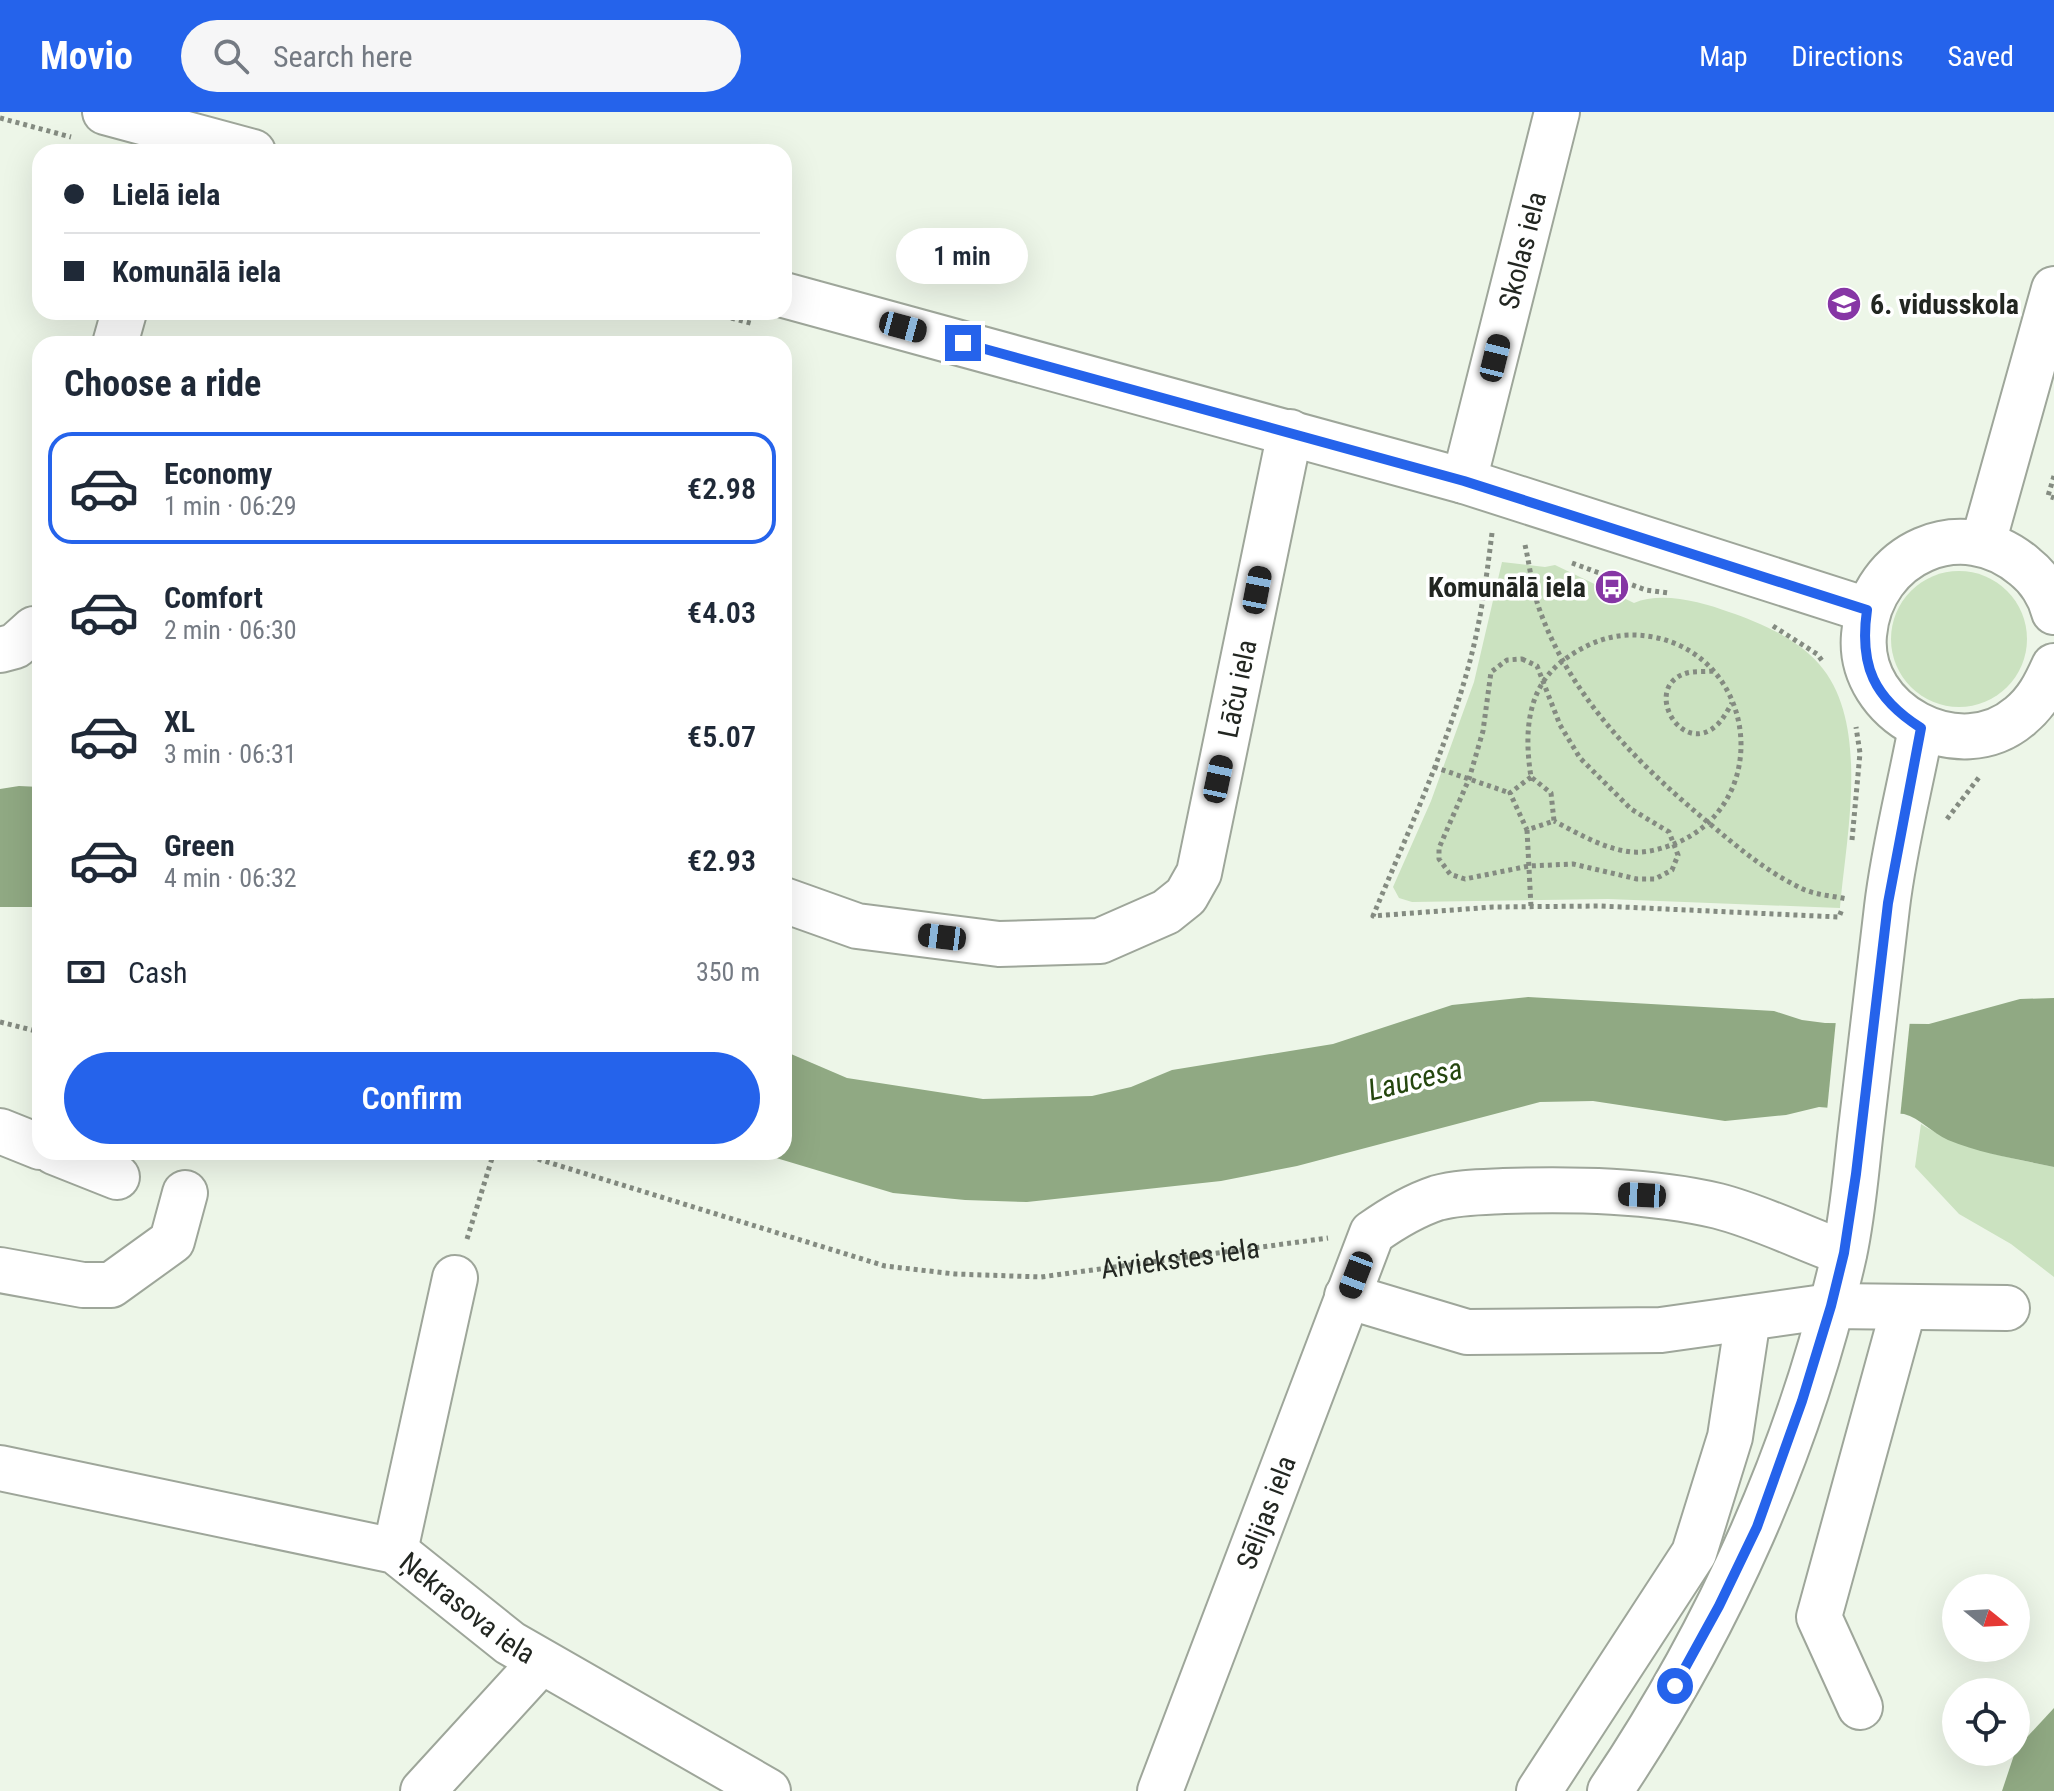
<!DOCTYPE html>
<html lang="en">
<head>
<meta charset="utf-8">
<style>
	body { margin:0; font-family:"Roboto Condensed",sans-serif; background:#f6f6f7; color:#1f2937; height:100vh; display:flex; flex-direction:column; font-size:30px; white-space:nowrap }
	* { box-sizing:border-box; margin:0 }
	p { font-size:26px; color:#747a83 }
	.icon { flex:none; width:44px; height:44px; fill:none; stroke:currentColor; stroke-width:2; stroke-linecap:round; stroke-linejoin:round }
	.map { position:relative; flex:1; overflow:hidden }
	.side { position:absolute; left:32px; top:224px; width:760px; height:824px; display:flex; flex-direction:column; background:#fff; border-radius:24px; box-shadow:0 8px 32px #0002 }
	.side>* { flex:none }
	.banner { position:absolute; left:32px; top:32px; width:760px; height:176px; border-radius:24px; box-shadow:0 8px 32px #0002; display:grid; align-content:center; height:176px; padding:0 32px; background:#fff }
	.needle { width:52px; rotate:108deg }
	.controls { position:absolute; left:1942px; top:1462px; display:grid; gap:16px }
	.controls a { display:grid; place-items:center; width:88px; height:88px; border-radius:50%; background:#fff; box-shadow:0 8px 32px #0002; font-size:40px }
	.end { position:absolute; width:36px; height:36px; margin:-18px; border:10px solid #2563eb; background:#fff; box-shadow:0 0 0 4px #fff }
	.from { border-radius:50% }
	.bubble { position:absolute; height:56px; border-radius:28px; background:#fff; box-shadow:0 8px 32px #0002; font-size:26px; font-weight:600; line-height:56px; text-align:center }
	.car { position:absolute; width:24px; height:48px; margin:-24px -12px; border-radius:10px; box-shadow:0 0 6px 2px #0007; background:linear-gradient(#222 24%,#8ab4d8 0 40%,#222 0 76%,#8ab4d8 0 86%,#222 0) }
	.banner b { display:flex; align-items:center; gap:28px; height:76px; font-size:30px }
	.banner b+b { border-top:2px solid #e0e1e3 }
	.banner i { width:20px; height:20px; background:#1f2937 }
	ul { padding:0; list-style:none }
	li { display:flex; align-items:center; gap:24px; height:112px; margin:0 16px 12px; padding:0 16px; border:4px solid transparent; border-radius:24px }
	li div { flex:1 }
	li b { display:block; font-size:30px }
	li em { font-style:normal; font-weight:600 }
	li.current { border-color:#2563eb }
	li>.icon { width:72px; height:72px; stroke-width:1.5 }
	h2 { padding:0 32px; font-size:36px; line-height:96px }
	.pay { display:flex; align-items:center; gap:20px; height:88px; padding:0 32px; font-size:30px }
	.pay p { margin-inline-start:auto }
	.button { display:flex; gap:16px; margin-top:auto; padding:16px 32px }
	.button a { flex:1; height:92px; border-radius:48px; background:#2563eb; color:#fff; font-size:32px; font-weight:600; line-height:92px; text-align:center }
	header { display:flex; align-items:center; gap:48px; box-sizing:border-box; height:112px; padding:0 40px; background:#2563eb; color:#fff }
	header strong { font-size:38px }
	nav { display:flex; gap:44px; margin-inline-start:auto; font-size:28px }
	.search { width:560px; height:72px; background:#f6f6f7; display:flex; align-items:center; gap:20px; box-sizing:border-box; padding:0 28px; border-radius:44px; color:#747a83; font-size:30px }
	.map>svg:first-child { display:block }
</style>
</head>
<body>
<header>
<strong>Movio</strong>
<div class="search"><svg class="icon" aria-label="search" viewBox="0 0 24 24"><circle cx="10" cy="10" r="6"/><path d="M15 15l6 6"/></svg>Search here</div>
<nav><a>Map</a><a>Directions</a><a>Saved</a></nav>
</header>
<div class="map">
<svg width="2054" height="1679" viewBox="0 0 2054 1679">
	<rect width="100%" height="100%" fill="#edf6e8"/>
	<g fill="#cbe2c0">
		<path d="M 1502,450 L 1545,455 L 1555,453 L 1634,491 C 1661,479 1702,490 1729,500 C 1759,510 1798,527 1819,552 C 1871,611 1846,724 1840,796 L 1608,787 L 1412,790 L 1399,786 L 1393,775 L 1431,689 L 1474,570 Z"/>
		<circle cx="1959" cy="527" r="68"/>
		<path d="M 1921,1012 C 1962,1038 2007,1045 2054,1055 L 2054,1165 L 2011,1132 L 1959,1102 L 1915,1055 Z"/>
	</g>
	<g fill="#90a983">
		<path d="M 19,674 L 40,675 L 40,795 L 0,795 L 0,677 Z"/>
		<path d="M 1528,885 L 1774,899 L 1802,908 L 1825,911 L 1929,912 L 2020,887 L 2054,886 L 2054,1055 C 2018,1047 1982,1042 1948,1028 C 1932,1021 1920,1006 1904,1002 L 1819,995 L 1786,1003 L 1725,1009 L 1593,989 L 1540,990 L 1297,1054 L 1221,1069 L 1027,1090 L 965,1088 L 893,1081 L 756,1040 L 784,1040 L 784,939 L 847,966 L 983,987 L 1092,984 L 1131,975 L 1172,958 L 1333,932 L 1452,893 Z"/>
		<path d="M 2054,1596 L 2054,1679 L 2002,1679 L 2016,1637 Z"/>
	</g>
	<path fill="#edf6e8" d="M 1836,908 L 1910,908 L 1900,1006 L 1827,999 Z"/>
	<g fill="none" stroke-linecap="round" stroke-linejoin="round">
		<g stroke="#9ea69a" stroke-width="48">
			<g id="minor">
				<path d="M 105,0 L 253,40"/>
				<path d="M 784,183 L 1464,369 L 1867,498"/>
				<path d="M 115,232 L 124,200"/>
				<path id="s2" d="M 1464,369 L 1557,0"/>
				<path d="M 0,538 L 15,534 L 34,517 L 40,517"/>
				<path id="s3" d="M 784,788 L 857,814 L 999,832 L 1100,829 L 1166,800 L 1186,784 L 1199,761 L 1290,320"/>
				<path d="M 0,1019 L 40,1035"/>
				<path d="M 54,1040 L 117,1065"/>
				<path d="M 0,1158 L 83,1173 L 111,1173 L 172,1129 L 185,1081"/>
				<path d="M 1347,1184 L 1467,1220 L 1661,1218 L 1831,1194 L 2007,1196"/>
				<path id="s4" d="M 0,1356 L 395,1439 L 510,1531 L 768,1679"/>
				<path d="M 395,1439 L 455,1166"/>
				<path d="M 1860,1595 L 1819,1505 L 1904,1195"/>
				<path d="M 423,1679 L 541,1550"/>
				<path id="s5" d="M 1160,1679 L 1372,1121 C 1393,1106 1413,1094 1437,1086 C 1458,1080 1482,1080 1504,1079 C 1574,1077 1650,1078 1718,1094 C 1761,1105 1802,1126 1844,1141"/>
				<path d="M 1539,1679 L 1694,1441 L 1730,1325 L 1748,1206"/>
			</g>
		</g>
		<g stroke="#9ea69a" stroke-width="48">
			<g id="major">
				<path d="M 1983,431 L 2054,177"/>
				<path d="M 2054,500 C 2050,483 2039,466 2025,455 C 1962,400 1871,441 1864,523 C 1857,601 1960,656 2020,604 C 2037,590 2045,574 2054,554"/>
				<path d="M 1610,1679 C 1719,1517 1801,1335 1844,1143 C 1853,1102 1856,1059 1861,1017 C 1870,943 1878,869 1887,795 C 1894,735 1910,675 1921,616"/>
			</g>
		</g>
		<g stroke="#848b81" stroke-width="5" stroke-dasharray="4 4" stroke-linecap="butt">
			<path d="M 0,6 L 71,25"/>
			<path d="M 708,200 L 754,212"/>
			<path d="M 2054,364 L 2048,384 L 2054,386"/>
			<path d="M 1492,421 C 1487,461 1482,501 1472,541 C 1450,629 1408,720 1373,804 L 1493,795 L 1600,794 L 1839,805 L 1842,797"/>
			<path d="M 1525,433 C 1530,454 1532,478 1540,499 C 1572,587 1639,653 1710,712 C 1740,737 1768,761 1805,778 C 1818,783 1833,784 1847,787"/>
			<path d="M 1572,451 L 1646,478 L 1669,481"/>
			<path d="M 1773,514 L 1817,542 L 1823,550"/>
			<path d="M 1522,547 L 1537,554 L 1560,613 L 1580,646 L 1631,697 L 1669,720 L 1678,743 L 1672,758 L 1655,767 L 1637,767 L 1573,752 L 1529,754 L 1465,767 L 1450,762 L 1439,747 L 1439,736 L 1469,667 L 1483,619 L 1491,560 L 1507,548 Z"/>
			<path d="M 1713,559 C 1705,560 1694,559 1687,561 C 1640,574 1682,648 1718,612 C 1723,607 1728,598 1732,591"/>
			<path d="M 1434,655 L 1510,681"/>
			<path d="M 1531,665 L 1510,681 L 1527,718 L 1554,709 L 1551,681 L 1531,665 C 1524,621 1526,573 1568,545 C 1594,527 1621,519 1653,525 C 1758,545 1774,692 1674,732 C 1661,737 1646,741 1632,740 C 1604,737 1579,722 1554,709"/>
			<path d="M 1947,707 L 1980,664"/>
			<path d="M 1527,718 L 1531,795"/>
			<path d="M 1852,728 L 1860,641 L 1856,615"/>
			<path d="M 0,910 L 40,920"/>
			<path id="s1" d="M 515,1040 L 885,1154 L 955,1162 L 1041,1165 L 1328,1126"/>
			<path d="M 467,1127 L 494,1040"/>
		</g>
		<use href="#minor" stroke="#fff" stroke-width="44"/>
		<use href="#major" stroke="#fff" stroke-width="44"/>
	</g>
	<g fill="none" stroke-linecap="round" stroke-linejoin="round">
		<path stroke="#2563eb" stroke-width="10" d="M 963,231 L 1464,369 L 1867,498 C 1859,554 1874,586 1921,616 L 1888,791 L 1856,1062 L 1844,1141 L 1831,1194 L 1802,1289 L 1757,1415 L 1719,1494 L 1675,1574"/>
	</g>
	<defs>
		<g id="school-disc" transform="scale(1.8)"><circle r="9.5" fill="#8636a5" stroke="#fff"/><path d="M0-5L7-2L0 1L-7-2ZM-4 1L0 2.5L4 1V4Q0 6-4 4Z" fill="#fff"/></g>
		<g id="bus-disc" transform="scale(1.8)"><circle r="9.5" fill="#8636a5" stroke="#fff"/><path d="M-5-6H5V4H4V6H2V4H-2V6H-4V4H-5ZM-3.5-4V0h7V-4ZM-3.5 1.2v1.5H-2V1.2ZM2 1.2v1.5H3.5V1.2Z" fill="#fff"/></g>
	</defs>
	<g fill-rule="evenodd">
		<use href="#school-disc" x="1844" y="192"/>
		<use href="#bus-disc" x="1612" y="475"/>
	</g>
	<g text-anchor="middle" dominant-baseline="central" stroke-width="7" stroke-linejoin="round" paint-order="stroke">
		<g font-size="28" fill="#222621" stroke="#fff">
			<text stroke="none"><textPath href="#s2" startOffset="238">Skolas iela</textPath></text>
			<text stroke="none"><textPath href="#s3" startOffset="634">Lāču iela</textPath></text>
			<text stroke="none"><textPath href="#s1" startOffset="684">Aiviekstes iela</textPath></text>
			<text stroke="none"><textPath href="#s5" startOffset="298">Sēlijas iela</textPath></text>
			<text stroke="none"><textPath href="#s4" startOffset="496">Ņekrasova iela</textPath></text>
		</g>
		<g font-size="28" font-weight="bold" fill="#222621" stroke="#fff" text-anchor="start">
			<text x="1870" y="192">6. vidusskola</text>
			<text x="1586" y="475" text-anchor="end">Komunālā iela</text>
		</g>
		<g font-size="30" font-style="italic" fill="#25460e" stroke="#fff">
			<text transform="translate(1415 967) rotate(-14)">Laucesa</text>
		</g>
	</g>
</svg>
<div class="controls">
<a><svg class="needle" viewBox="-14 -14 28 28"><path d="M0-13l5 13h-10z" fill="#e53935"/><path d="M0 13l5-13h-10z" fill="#747a83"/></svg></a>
<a><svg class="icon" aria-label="locate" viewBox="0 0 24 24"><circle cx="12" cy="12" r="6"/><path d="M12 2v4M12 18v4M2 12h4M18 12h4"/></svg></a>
</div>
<i class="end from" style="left:1675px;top:1574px"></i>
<i class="end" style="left:963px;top:231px"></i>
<div class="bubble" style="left:896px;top:116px;width:132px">1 min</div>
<i class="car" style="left:903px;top:215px;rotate:105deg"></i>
<i class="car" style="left:1495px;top:246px;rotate:14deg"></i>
<i class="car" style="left:1257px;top:478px;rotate:11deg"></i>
<i class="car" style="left:1218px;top:667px;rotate:12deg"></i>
<i class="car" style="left:942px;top:825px;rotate:277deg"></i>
<i class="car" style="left:1642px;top:1083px;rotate:273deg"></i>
<i class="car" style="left:1356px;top:1163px;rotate:201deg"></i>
<div class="banner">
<b><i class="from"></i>Lielā iela</b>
<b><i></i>Komunālā iela</b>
</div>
<section class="side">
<h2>Choose a ride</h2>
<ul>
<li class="current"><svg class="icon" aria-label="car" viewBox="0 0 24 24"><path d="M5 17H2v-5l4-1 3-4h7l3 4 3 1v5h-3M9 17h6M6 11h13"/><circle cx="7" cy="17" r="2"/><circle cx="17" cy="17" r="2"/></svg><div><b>Economy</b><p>1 min · 06:29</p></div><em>€2.98</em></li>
<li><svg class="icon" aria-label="car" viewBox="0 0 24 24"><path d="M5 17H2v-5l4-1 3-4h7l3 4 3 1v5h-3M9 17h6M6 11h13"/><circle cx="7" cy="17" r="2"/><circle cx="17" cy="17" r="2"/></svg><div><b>Comfort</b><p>2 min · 06:30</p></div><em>€4.03</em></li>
<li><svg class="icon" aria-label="car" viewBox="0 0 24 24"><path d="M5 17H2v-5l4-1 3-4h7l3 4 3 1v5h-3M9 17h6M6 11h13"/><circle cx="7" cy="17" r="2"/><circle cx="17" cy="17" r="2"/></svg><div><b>XL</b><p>3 min · 06:31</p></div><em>€5.07</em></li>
<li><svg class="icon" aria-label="car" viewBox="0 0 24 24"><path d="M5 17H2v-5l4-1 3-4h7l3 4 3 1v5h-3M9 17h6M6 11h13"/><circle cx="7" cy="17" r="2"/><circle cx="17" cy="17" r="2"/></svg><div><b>Green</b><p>4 min · 06:32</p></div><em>€2.93</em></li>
</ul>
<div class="pay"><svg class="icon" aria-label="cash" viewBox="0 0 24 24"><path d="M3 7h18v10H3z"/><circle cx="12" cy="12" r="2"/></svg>Cash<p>350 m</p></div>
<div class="button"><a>Confirm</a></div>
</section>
</div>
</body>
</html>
